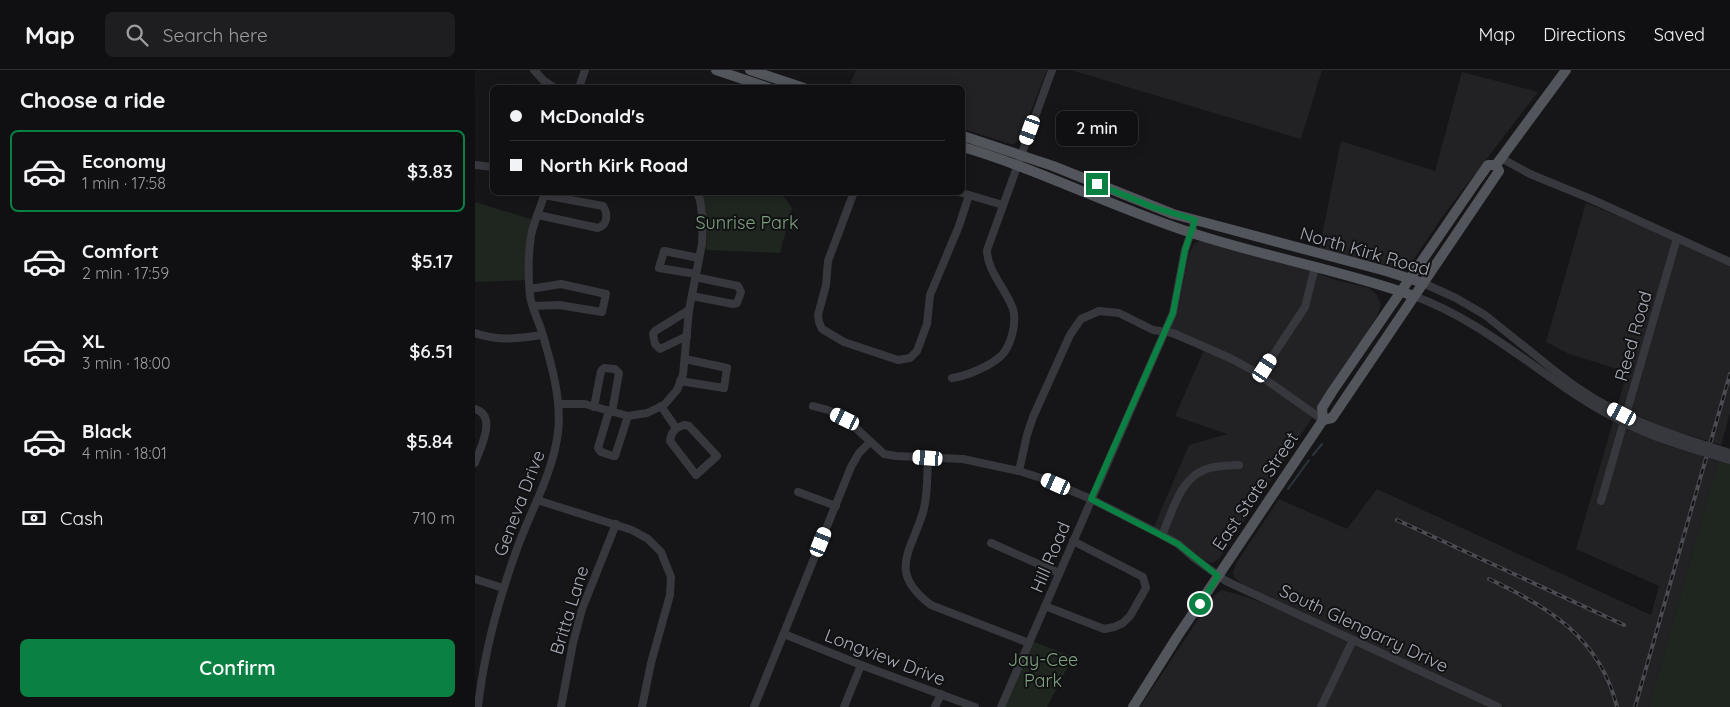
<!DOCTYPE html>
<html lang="en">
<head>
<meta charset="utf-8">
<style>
	body { margin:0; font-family:Quicksand,sans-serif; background:#1e1e20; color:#f1f3f6; height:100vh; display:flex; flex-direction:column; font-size:19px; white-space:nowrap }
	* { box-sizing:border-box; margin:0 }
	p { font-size:16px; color:#9c9d9f }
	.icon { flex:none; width:28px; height:28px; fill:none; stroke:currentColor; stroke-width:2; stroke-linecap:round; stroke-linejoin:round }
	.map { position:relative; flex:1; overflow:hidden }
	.side { display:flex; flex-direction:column; background:#101012; width:475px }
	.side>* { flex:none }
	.guide { position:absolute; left:15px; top:15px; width:475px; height:110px; border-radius:8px; box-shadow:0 2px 12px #0003,0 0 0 1px #303032; display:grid; align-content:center; height:110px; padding:0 20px; background:#101012 }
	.end { position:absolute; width:22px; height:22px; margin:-11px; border:6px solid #0b8043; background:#fff; box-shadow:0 0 0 2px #fff }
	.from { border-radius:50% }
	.bubble { position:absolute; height:35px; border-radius:8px; background:#101012; box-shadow:0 2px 12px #0003,0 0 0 1px #303032; font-size:16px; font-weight:600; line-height:35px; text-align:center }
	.car { position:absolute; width:15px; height:30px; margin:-15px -8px; border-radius:6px; box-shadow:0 0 4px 1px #0007; background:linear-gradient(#fff 24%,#345 0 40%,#fff 0 76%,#345 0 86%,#fff 0) }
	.guide b { display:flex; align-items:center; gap:18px; height:48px; font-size:19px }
	.guide b+b { border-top:1px solid #303032 }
	.guide i { width:12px; height:12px; background:#f1f3f6 }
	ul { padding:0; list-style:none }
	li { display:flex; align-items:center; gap:15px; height:82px; margin:0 10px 8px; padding:0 10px; border:2px solid transparent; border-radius:8px }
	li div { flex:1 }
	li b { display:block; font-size:19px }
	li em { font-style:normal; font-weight:600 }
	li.on { border-color:#0b8043 }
	li>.icon { width:45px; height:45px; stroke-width:1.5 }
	h2 { padding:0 20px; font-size:22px; line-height:60px }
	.pay { display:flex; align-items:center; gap:12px; height:55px; padding:0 20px; font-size:19px }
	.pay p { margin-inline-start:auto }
	.action { display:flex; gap:10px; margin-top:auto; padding:10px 20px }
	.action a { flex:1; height:58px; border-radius:8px; background:#0b8043; color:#fff; font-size:20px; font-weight:600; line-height:58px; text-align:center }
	header { display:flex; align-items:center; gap:30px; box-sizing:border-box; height:70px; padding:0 25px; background:#101012; border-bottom:1px solid #303032 }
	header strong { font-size:24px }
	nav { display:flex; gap:28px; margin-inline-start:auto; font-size:18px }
	.search { width:350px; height:45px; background:#1e1e20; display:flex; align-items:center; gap:12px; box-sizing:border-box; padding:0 18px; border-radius:8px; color:#9c9d9f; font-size:19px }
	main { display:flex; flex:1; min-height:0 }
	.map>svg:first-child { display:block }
</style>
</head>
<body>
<header>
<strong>Map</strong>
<div class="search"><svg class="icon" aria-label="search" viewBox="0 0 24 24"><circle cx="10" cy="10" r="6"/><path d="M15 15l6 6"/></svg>Search here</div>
<nav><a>Map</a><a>Directions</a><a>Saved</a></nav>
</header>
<main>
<section class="side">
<h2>Choose a ride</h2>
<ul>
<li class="on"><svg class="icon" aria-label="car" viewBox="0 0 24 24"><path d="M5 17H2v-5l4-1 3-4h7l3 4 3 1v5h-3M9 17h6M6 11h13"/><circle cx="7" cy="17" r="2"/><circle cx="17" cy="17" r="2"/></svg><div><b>Economy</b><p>1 min · 17:58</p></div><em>$3.83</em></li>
<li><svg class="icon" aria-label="car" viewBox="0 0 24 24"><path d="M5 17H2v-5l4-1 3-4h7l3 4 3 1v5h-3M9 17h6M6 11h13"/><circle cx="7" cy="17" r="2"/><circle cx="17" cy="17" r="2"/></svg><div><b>Comfort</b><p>2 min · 17:59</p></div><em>$5.17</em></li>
<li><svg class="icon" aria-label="car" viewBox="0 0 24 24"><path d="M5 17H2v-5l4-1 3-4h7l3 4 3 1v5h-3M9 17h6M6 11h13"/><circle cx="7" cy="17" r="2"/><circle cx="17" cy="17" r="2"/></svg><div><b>XL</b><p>3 min · 18:00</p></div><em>$6.51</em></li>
<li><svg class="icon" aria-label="car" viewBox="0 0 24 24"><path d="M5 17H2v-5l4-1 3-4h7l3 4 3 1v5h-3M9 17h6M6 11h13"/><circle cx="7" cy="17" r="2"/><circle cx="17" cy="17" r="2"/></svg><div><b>Black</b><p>4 min · 18:01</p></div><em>$5.84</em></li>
</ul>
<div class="pay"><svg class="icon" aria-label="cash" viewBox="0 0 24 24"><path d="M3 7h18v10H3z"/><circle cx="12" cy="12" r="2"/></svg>Cash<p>710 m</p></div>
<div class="action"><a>Confirm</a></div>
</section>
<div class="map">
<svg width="1255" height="637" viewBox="0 0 1255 637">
	<rect width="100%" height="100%" fill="#161618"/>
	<g fill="#222225">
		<path d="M 381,0 L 572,0 L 545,69 L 539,74 L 535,74 L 488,59 L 488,18 L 374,17 Z"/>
		<path d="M 596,0 L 847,0 L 826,69 Z"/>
		<path d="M 987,2 L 1063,22 L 970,143 L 937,192 L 930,196 L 921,197 L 844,180 L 866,71 L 960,101 Z"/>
		<path d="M 1111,133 L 1199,169 L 1255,195 L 1255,343 L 1246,375 L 1190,358 L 1142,337 L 1152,302 L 1094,284 L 1071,272 Z"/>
		<path d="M 726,170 L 824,197 L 861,210 L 894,218 L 902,225 L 906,235 L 902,246 L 878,286 L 804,398 L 744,489 L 737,493 L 728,490 L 706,473 L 678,459 L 714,375 L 752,364 L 700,346 L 729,280 L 692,266 L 704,235 L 714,184 L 719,174 Z"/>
		<path d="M 1138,352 L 1191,375 L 1243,391 L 1174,637 L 1030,637 L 946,599 L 767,514 L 759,507 L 758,502 L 762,492 L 804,429 L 872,459 L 902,419 L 1176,545 L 1184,516 L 1101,479 Z"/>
		<path d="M 747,520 L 775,528 L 811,542 L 875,572 L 845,637 L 665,637 L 736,530 L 742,523 Z"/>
		<path d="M 879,573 L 1014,637 L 847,637 Z"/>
	</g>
	<g fill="#1e261f">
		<path d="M 226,123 L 306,123 L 317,138 L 305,183 L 231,180 C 233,160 232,142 226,123 Z"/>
		<path d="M 0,132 L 59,150 L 51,210 L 0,212 Z"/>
		<path d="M 1243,391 L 1255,394 L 1255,637 L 1174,637 Z"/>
		<path d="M 557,571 L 598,587 L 572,637 L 529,637 Z"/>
	</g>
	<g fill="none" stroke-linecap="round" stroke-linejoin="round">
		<g stroke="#2c353c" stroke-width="2">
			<path d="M 838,385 L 847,374"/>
			<path d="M 813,419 L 834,390"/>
		</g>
		<g stroke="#37383d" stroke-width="8">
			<path d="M 59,0 L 68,10 L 80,18"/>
			<path d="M 104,18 L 110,0"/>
			<path d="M 1026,88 L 1055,104 L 1116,129 L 1255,192"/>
			<path d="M 0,95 L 18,97"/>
			<path d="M 379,122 L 353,191 L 351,215 L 343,245 L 344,252 L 347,259 L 369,272 L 423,290 L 435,288 L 442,281 L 452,254 L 455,225 L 484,156 L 494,125"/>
			<path d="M 484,122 L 528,135"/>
			<path d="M 63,145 L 123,158 C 133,155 133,143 128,136 L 69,125"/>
			<path d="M 221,204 L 184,198 L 189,181 L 224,188"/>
			<path d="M 948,213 L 981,228 L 1010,245 L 1080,301"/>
			<path d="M 55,219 L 86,214 L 131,224 L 127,242 L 84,235 L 58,236"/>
			<path d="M 217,226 L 258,234 L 262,233 L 266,222 L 263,216 L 220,207"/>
			<path d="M 939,226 C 989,244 1032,277 1075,307"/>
			<path d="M 0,263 C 25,272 42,268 67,265"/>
			<path d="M 212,266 L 185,279 L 180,274 L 178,264 L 180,261 L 214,240"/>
			<path d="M 785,305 L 830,237 L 840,197"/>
			<path d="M 477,308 C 492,306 515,296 526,286 C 536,276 542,253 538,239 C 531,219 512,201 512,180 L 577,0"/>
			<path d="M 205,311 L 249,318 L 252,298 L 210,289"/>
			<path d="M 84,334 L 110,334 L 153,346 L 172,343 L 189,335 L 202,320 L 208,305 L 214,240 L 227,174 L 228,152 L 225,130 L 222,122"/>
			<path d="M 186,336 L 201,358"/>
			<path d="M 338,336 L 353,340 L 371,349 L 409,384 L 421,386 L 488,389 L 544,401 L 566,408 L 616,429 L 687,465 L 703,474 L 719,488 L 751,511 L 1023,637"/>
			<path d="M 119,337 L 126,301 L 129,298 L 140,299 L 144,303 L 137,342"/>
			<path d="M 0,339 C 23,346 5,378 0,393"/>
			<path d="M 134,341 L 123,378 L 126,382 L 138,386 L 140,386 L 153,346"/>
			<path d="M 209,355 L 214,356 L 242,386 L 221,405 L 195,371 C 196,362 200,358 209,355 Z"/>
			<path d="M 453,388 C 452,407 453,425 448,442 C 436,482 412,502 456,535 L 554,573"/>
			<path d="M 544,401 L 552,365 L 558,347 L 595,265 L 606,249 L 624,241 L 644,243 L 678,260 L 698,263 L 757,289 L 777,300 L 848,350"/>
			<path d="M 323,422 L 361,436"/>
			<path d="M 62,430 L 157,460 L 173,469 L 186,482 L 196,507 L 195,525 L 176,593 L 167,637"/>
			<path d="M 1126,431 L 1202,168"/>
			<path d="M 687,465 C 697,443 705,409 729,400 C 740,395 752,396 764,395"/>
			<path d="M 516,473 L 584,503"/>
			<path d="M 0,509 L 28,518"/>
			<path d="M 570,536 L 629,559 L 639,557 L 648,553 L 655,546 L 671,518 L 668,507 L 598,471"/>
			<path d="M 309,564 L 386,595 L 500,637"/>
			<path d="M 3,637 C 9,582 24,528 43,476 C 57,438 78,403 83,362 C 87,330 76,293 67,262 C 63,250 57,238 55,226 C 53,206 53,186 56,166 C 59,151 66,137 70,122"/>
			<path d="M 86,637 L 98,573 L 107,539 L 141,454"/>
			<path d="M 279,637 L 376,397 L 384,383 L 395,372"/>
			<path d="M 369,637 L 386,595"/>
			<path d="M 460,637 L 466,624"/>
			<path d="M 526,637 L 698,243 L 710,180 L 720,151"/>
			<path d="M 846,637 L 878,570"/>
		</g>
		<g stroke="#53555c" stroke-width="10">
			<path d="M 241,0 L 294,18"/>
			<path d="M 275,0 L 329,18"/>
			<path d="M 488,66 L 578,96 L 698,144 L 911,201 L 948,213"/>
			<path d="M 488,77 C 566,100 639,138 717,163 C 790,187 867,200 939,226"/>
			<path d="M 1021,95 L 1091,0"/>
			<path d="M 848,350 L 857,348 L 1024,101 L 1021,95"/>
			<path d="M 658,637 L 702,567 L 848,350 L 847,338 L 857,322 L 1001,112 L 1013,95 L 1021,95"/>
		</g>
		<g stroke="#4a4c52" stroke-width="4">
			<g id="rail">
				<path d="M 922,450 L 1149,555"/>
				<path d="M 1014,509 C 1074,537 1125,568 1142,637"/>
				<path d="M 1160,637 L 1255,304"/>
			</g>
		</g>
		<use href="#rail" stroke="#111113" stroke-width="2" stroke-dasharray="5.5" stroke-linecap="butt"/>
		<g stroke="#37383d" stroke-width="8">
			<path d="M 1080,301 C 1134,345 1189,363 1255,383"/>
			<path d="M 1075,307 C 1109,332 1143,352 1182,367 C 1206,376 1231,383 1255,390"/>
		</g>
	</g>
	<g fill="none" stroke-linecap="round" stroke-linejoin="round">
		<path stroke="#0b8043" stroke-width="6" d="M 622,114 L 678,137 L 720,150 L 710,180 L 698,243 L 616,429 L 703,474 L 743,506 L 725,534"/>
	</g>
	<g text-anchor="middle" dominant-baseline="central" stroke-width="4" stroke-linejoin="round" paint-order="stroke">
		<g font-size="18" fill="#7fa381" stroke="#111113">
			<text x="272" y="152">Sunrise Park</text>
			<text x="568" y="589">Jay-Cee<tspan x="568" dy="21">Park</tspan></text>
		</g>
		<g font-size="18" fill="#a8adb8" stroke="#111113">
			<text transform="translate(890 181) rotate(16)">North Kirk Road</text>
			<text transform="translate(1158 266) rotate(-74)">Reed Road</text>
			<text transform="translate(780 421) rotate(-56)">East State Street</text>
			<text transform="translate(44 433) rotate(-69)">Geneva Drive</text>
			<text transform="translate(575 487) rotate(-67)">Hill Road</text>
			<text transform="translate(94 540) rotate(-73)">Britta Lane</text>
			<text transform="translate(889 558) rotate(25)">South Glengarry Drive</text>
			<text transform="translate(410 587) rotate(21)">Longview Drive</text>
		</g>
	</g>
</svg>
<i class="end from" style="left:725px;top:534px"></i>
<i class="end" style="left:622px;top:114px"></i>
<div class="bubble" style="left:581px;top:41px;width:82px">2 min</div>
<i class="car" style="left:555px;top:60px;rotate:200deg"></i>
<i class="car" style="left:790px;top:298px;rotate:33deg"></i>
<i class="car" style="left:1147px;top:344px;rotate:297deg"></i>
<i class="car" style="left:370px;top:349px;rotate:296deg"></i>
<i class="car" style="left:453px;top:388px;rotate:274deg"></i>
<i class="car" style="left:581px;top:414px;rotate:294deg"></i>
<i class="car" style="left:346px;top:472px;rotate:22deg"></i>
<div class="guide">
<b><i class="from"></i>McDonald's</b>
<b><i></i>North Kirk Road</b>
</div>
</div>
</main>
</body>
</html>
